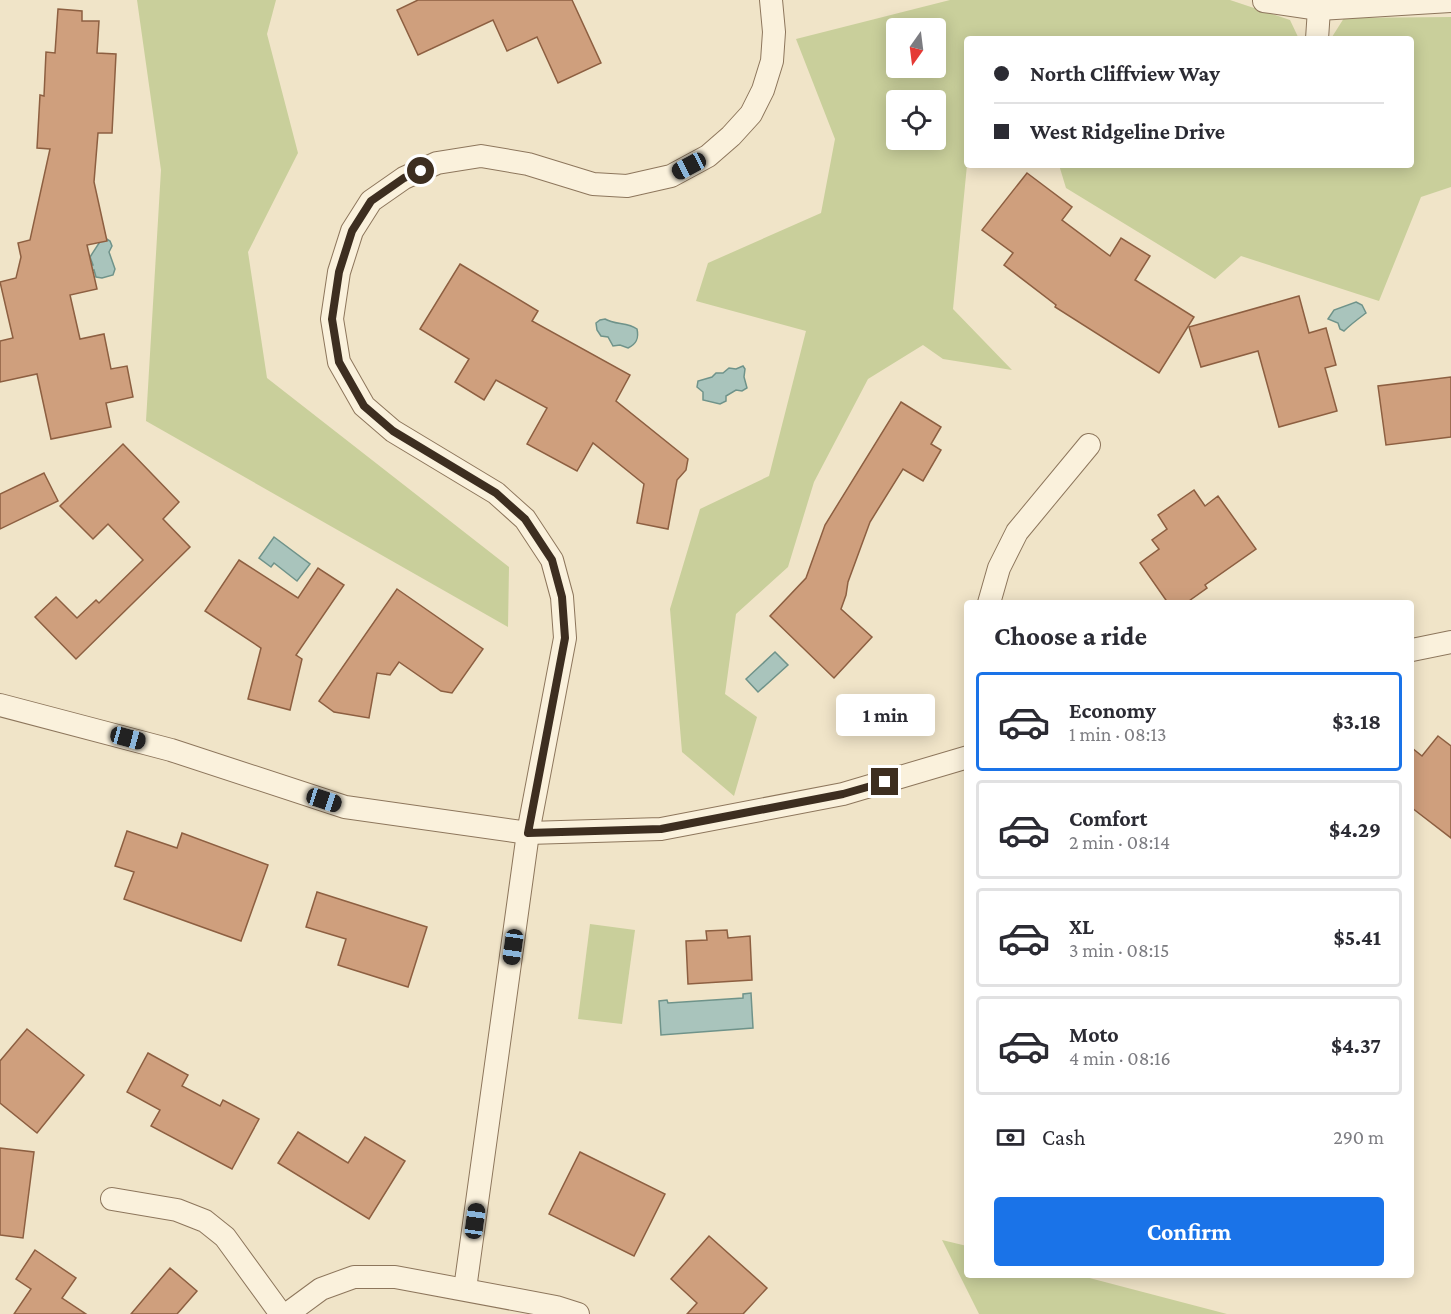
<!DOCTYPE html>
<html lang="en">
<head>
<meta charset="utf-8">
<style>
	body { margin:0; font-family:"Crimson Pro",serif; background:#f2f2f3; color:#2b2b33; height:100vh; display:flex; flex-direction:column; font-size:22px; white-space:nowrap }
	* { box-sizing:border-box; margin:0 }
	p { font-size:20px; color:#7c7c81 }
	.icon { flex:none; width:33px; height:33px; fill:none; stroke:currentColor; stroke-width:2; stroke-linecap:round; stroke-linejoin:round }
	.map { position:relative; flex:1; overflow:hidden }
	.panel { position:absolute; left:964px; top:600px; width:450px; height:678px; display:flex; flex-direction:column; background:#fff; border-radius:6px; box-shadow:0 3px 15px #0003 }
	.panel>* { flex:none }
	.hud { position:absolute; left:964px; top:36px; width:450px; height:132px; border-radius:6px; box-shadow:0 3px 15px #0003; display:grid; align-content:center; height:132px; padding:0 30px; background:#fff }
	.needle { width:39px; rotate:194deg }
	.tools { position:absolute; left:886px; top:18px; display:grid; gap:12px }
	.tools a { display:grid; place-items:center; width:60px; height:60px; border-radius:6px; background:#fff; box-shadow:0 3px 15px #0003; font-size:30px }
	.end { position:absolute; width:27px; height:27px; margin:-14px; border:8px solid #3d2e20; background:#fff; box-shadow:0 0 0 3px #fff }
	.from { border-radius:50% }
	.bubble { position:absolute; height:42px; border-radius:6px; background:#fff; box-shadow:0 3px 15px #0003; font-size:20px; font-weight:700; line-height:42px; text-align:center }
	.car { position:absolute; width:18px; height:36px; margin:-18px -9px; border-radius:8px; box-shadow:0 0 4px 2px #0007; background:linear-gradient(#222 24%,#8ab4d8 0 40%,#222 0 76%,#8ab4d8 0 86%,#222 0) }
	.hud b { display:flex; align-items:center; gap:21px; height:57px; font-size:22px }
	.hud b+b { border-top:2px solid #e1e1e2 }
	.hud i { width:15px; height:15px; background:#2b2b33 }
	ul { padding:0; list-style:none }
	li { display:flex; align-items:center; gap:18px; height:99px; margin:0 12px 9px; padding:0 18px; border:3px solid #e1e1e2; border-radius:6px }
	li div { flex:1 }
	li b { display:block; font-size:22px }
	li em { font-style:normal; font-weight:700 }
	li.selected { border-color:#1a73e8 }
	li>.icon { width:54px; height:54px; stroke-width:1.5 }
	h2 { padding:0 30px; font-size:27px; line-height:72px }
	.pay { display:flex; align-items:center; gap:15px; height:66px; padding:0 30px; font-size:22px }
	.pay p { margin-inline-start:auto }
	.cta { display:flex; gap:12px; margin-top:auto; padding:12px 30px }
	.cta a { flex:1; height:69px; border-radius:6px; background:#1a73e8; color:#fff; font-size:24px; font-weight:700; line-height:69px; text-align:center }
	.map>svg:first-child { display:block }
</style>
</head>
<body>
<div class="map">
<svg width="1451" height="1314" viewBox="0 0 1451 1314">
	<rect width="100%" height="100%" fill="#f0e4c8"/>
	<g fill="#c9cf9b" fill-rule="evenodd">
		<path d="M 137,0 L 276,0 L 267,34 L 298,153 L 248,252 L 267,378 L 509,567 L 508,627 L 146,421 L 161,170 Z"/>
		<path d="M 950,0 L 1230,0 L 1290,20 L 1299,39 L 968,39 L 967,165 L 953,309 L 1012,370 L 943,359 L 923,345 L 868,379 L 814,482 L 788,567 L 736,614 L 725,694 L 757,717 L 734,796 L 682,752 L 670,609 L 700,509 L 769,476 L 806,331 L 696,301 L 708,263 L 821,213 L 835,139 L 796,39 ZM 897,28 L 936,28 L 936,68 L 897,68 ZM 897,100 L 936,100 L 936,140 L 897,140 Z"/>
		<path d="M 1451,17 L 1451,187 L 1421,197 L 1379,301 L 1241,256 L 1215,279 L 1066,188 L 1059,165 L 1412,165 L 1412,39 L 1332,39 L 1332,37 L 1344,18 Z"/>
		<path d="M 590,924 L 635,930 L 622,1024 L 578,1019 Z"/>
		<path d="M 942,1240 L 967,1246 L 968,1275 L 1078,1275 L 1227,1314 L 979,1314 Z"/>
	</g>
	<g fill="#a9c4bc" stroke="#6f938a" stroke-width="1.5">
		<path d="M 105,238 L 110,241 L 112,246 L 109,252 L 115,269 L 113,275 L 102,278 L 96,277 L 94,270 L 90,271 L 88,266 L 93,265 L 90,257 L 101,240 Z"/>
		<path d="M 1356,302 L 1362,305 L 1366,313 C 1358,319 1351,324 1344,331 L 1340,329 L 1338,323 L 1328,319 L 1334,310 Z"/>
		<path d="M 605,319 C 615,325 628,322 637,329 C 639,338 637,344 628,348 L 620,345 L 613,346 L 608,337 L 601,336 L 597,330 L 596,323 L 600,320 Z"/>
		<path d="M 743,366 L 745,369 L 744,377 L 747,388 L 742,391 L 736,390 L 726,396 L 726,401 L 720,404 L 703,400 L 703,392 L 697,387 L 698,381 L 712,377 L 716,373 L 723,373 L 729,368 L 736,369 Z"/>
		<path d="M 274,537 L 310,564 L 297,581 L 274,563 L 271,567 L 259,558 Z"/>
		<path d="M 775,652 L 788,665 L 758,692 L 746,679 Z"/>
		<path d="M 751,993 L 753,1028 L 661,1035 L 659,1001 L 667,1000 L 668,1003 L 743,998 L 743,994 Z"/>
	</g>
	<g fill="#cf9f7d" stroke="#8d5f41" stroke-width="1.5">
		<path d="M 418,0 L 572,0 L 601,63 L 558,83 L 537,37 L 507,51 L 493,20 L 418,55 L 397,10 Z"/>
		<path d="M 58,9 L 82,11 L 82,21 L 99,21 L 97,53 L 116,54 L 112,133 L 98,133 L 94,182 L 107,241 L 87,245 L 97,289 L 70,295 L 80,339 L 104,334 L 111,369 L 127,366 L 133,397 L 106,403 L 111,427 L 51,439 L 37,374 L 0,382 L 0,341 L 13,338 L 0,282 L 16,278 L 21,257 L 18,243 L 30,240 L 50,149 L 37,148 L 40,95 L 44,96 L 46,52 L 55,53 Z"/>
		<path d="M 1027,173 L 1072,207 L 1062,220 L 1110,256 L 1121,238 L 1150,256 L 1135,280 L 1194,317 L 1159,373 L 1055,307 L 1056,305 L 1004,265 L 1013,253 L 982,230 Z"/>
		<path d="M 460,264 L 538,311 L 532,321 L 630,375 L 616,401 L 688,459 L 686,470 L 677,480 L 668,529 L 637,523 L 644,484 L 593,443 L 577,471 L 527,444 L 547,408 L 496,380 L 484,400 L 455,382 L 469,359 L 420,329 Z"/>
		<path d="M 1299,296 L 1309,333 L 1326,328 L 1336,365 L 1325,368 L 1337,411 L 1279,427 L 1258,351 L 1201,367 L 1189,327 Z"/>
		<path d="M 1451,377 L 1451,437 L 1386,445 L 1378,386 Z"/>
		<path d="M 901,402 L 941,427 L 931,444 L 941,450 L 923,481 L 903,469 L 870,522 L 848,582 L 846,595 L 841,609 L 872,637 L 834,678 L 770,616 L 806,578 L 825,525 Z"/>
		<path d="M 123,444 L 179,502 L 163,519 L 190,547 L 76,659 L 35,617 L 56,597 L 77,618 L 96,600 L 99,603 L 143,560 L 108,524 L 93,539 L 60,506 Z"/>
		<path d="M 44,473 L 58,501 L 0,529 L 0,494 Z"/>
		<path d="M 1194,490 L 1205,506 L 1218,496 L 1256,549 L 1205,585 L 1207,588 L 1186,603 L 1168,603 L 1140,563 L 1159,549 L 1152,540 L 1167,529 L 1158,515 Z"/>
		<path d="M 239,560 L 298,598 L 318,568 L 344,585 L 296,655 L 302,659 L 290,710 L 248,699 L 261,648 L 205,611 Z"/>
		<path d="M 397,589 L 483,649 L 452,693 L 441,691 L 399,662 L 390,675 L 377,673 L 369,718 L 334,712 L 319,701 Z"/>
		<path d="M 1438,736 L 1451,746 L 1451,838 L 1412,808 L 1412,748 L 1422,756 Z"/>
		<path d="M 127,831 L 177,848 L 182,833 L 268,865 L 241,941 L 124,899 L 134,872 L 115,866 Z"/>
		<path d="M 317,892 L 427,927 L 408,987 L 338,965 L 346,939 L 306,927 Z"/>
		<path d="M 727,930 L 728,938 L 750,936 L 752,980 L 688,984 L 686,941 L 707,940 L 706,931 Z"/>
		<path d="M 27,1029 L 84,1075 L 37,1133 L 0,1103 L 0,1061 Z"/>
		<path d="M 148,1053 L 188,1075 L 182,1086 L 220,1106 L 223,1100 L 259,1119 L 232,1169 L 151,1126 L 160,1110 L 127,1092 Z"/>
		<path d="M 298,1132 L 348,1163 L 365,1137 L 405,1161 L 369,1219 L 278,1163 Z"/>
		<path d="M 0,1148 L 34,1152 L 23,1238 L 0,1235 Z"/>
		<path d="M 580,1152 L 665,1194 L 634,1256 L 549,1214 Z"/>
		<path d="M 709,1236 L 767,1288 L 743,1314 L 687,1314 L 697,1303 L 671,1279 Z"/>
		<path d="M 35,1250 L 76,1278 L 62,1298 L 86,1314 L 14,1314 L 31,1289 L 16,1279 Z"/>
		<path d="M 170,1268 L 197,1291 L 177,1314 L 131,1314 Z"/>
	</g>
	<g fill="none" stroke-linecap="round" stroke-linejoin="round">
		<g stroke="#8d765c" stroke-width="24">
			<g id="minor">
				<path d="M 1264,1 L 1319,9 L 1451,1"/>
				<path d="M 1317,39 L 1319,9"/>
				<path d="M 989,603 L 999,568 L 1017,532 L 1089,445"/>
				<path d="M 1412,650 L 1451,642"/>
				<path d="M 0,705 L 171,750 L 345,807 L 528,833 L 661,829 L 843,794 L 968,757"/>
				<path d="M 112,1199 L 177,1210 L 205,1221 L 225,1237 L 281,1314"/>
				<path d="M 465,1289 L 528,833 L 565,638 L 562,597 L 552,560 L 525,519 L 496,493 L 393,431 L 364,406 L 339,362 L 332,319 L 339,272 L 352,231 L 371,201 L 404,178 L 437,163 L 481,156 L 528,164 L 593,184 L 627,186 L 671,176 L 708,156 L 731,136 L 751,114 L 763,90 L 772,61 L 774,32 L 771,0"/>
				<path d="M 287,1314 L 321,1289 L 354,1277 L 395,1277 L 556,1307 L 578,1314"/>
			</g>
		</g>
		<use href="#minor" stroke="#faf1dc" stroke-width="22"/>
	</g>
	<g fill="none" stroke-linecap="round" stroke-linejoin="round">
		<path stroke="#3d2e20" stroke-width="8" d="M 421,171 L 404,178 L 371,201 L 352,231 L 339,272 L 332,319 L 339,362 L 364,406 L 393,431 L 496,493 L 525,519 L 552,560 L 562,597 L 565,638 L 528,833 L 661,829 L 843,794 L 885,782"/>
	</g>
</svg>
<div class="tools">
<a><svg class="needle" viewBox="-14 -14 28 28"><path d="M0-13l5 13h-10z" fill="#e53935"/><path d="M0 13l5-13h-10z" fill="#7c7c81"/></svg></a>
<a><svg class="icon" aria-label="locate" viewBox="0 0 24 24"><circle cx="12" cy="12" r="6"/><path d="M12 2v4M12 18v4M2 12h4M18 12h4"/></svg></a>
</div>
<i class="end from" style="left:421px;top:171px"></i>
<i class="end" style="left:885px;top:782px"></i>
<div class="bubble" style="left:836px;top:694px;width:99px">1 min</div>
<i class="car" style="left:689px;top:166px;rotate:242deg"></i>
<i class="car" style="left:128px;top:738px;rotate:105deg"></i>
<i class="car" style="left:324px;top:800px;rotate:108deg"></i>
<i class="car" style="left:513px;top:947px;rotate:188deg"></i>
<i class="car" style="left:475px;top:1221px;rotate:8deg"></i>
<div class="hud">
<b><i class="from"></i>North Cliffview Way</b>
<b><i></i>West Ridgeline Drive</b>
</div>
<section class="panel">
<h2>Choose a ride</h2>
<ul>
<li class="selected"><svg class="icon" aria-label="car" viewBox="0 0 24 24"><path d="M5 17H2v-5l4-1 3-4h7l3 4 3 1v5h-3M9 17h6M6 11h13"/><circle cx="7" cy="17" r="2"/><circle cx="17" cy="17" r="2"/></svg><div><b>Economy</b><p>1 min · 08:13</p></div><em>$3.18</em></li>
<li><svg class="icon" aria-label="car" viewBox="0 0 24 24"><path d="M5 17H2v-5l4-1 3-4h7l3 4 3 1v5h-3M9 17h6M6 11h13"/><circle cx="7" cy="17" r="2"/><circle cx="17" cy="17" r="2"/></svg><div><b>Comfort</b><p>2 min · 08:14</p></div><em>$4.29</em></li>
<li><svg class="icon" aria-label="car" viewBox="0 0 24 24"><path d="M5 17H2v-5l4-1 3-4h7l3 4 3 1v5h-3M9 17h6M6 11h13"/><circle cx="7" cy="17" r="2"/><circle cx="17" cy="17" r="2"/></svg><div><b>XL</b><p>3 min · 08:15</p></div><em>$5.41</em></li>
<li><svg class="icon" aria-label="car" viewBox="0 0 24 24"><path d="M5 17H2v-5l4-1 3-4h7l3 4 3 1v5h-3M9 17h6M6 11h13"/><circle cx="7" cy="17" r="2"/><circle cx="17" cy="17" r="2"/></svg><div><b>Moto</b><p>4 min · 08:16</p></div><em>$4.37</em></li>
</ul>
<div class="pay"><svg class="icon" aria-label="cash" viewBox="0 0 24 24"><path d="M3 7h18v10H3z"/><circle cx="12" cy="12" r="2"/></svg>Cash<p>290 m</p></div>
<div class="cta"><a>Confirm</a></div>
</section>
</div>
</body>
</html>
